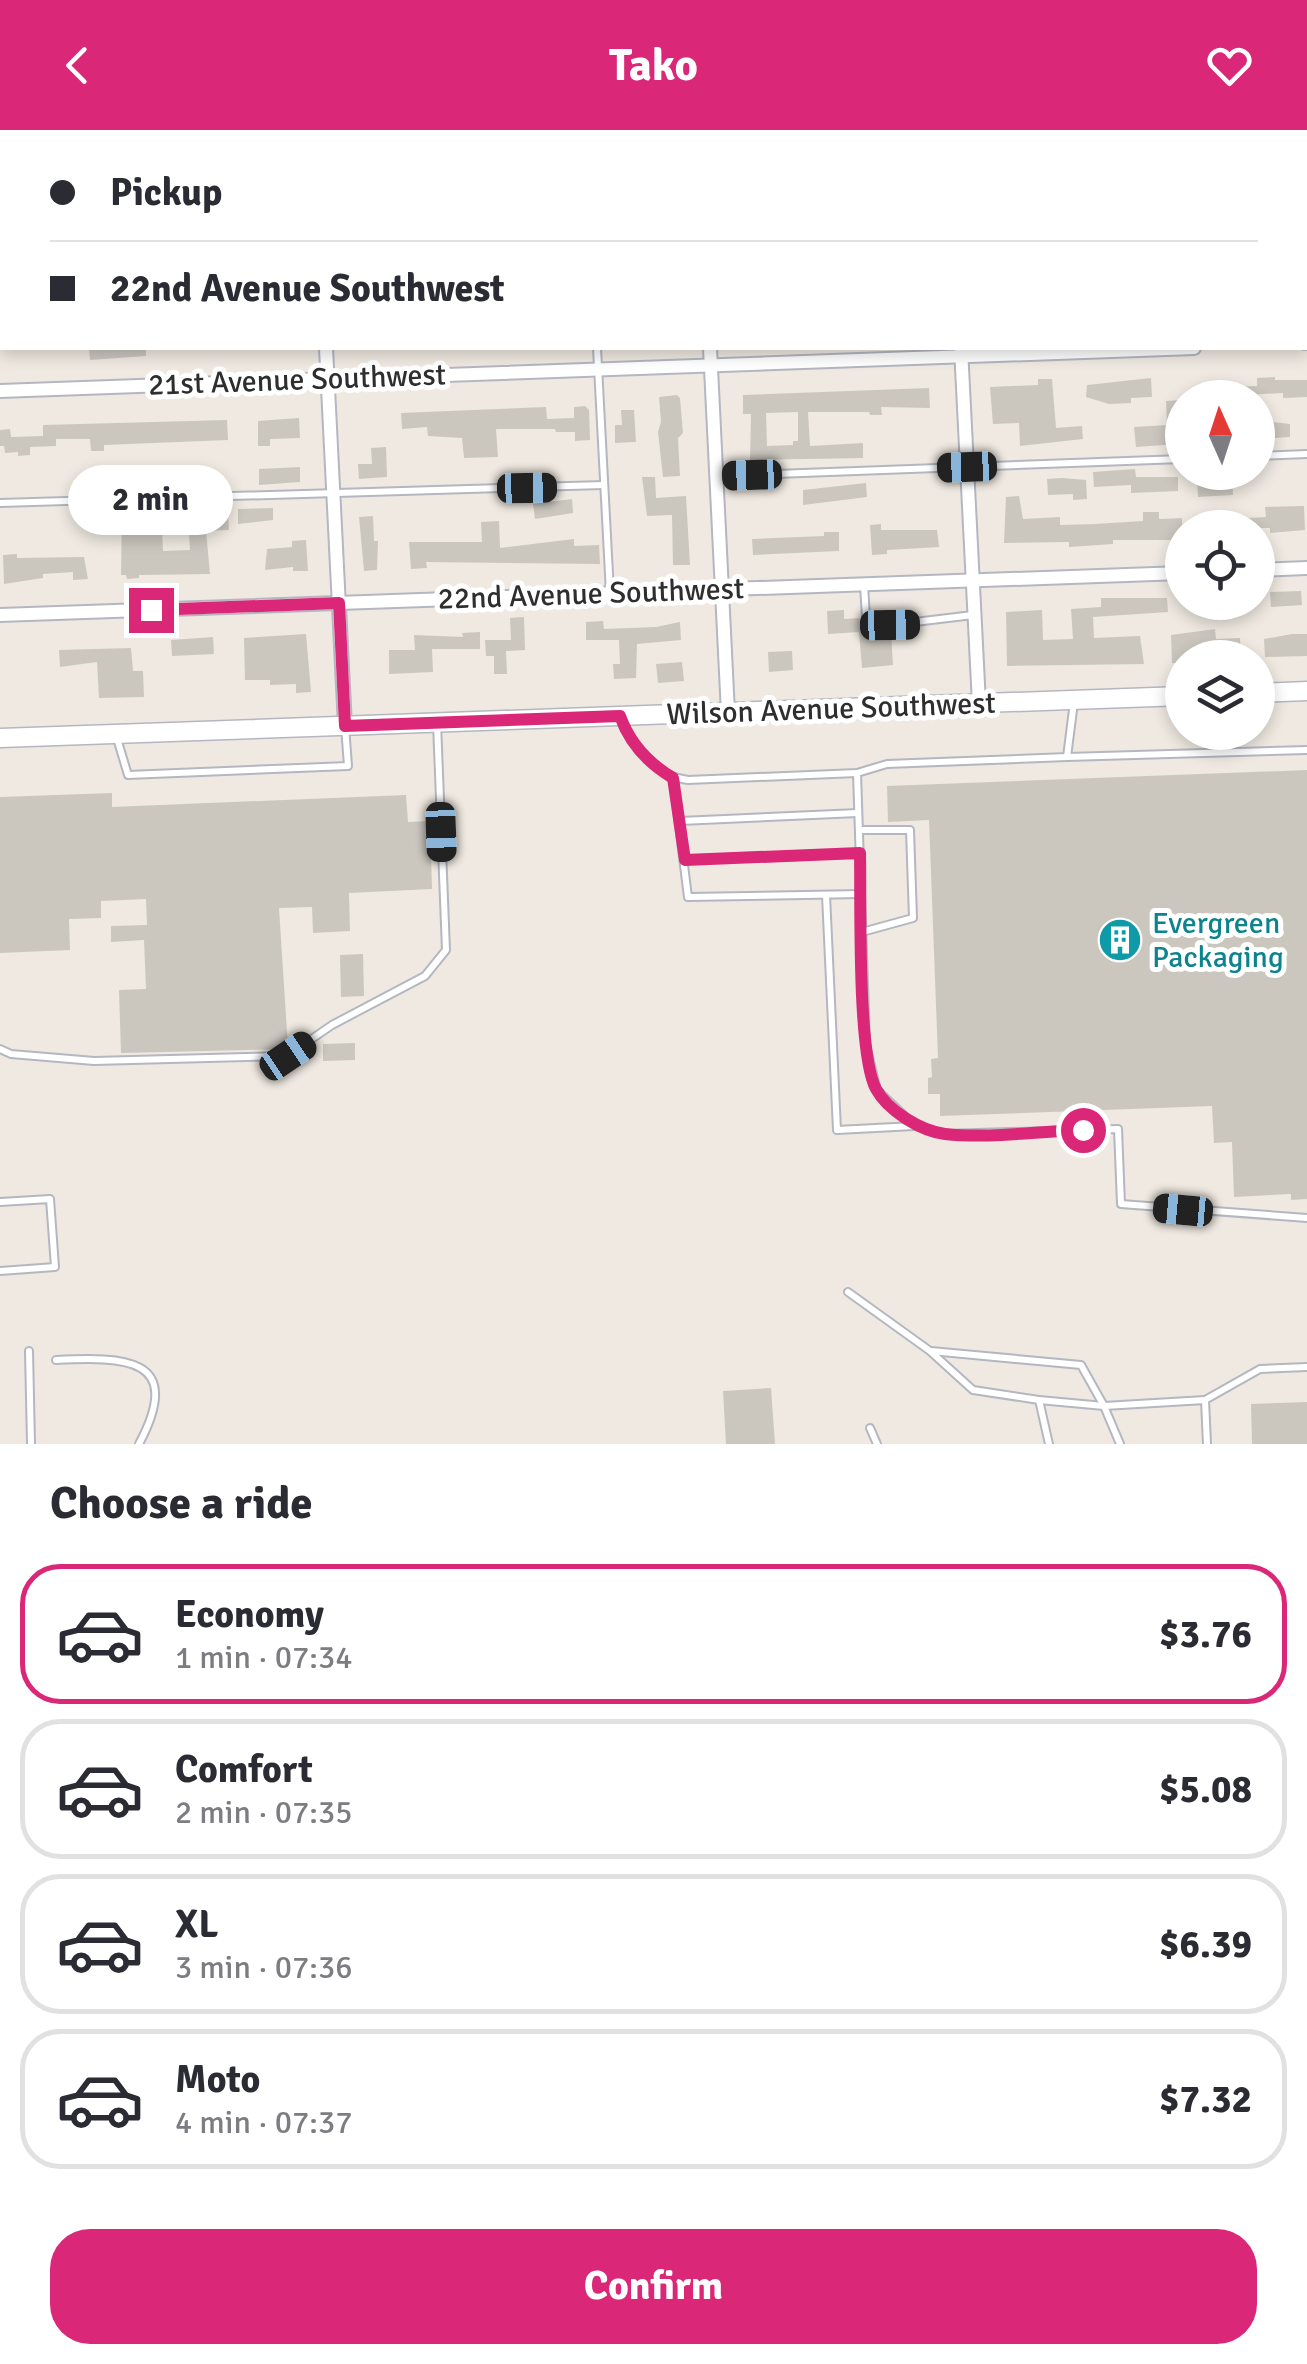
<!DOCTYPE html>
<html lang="en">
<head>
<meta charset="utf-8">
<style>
	body { margin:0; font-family:Signika,sans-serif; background:#f7f7f7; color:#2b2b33; height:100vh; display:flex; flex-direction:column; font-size:38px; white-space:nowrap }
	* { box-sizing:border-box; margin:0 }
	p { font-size:32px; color:#7c7c81 }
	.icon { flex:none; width:55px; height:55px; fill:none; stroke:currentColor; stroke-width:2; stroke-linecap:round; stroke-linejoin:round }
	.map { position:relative; height:1314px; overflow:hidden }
	.side { display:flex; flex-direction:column; background:#fff; flex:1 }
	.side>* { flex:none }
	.top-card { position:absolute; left:0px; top:0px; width:1308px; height:220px; box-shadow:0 5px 15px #0003; display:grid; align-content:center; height:220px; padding:0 50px; background:#fff }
	.needle { width:65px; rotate:357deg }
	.buttons { position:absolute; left:1165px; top:250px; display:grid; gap:20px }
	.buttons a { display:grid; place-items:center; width:110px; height:110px; border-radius:50%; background:#fff; box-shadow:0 5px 15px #0003; font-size:50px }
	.end { position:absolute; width:45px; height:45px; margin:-22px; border:12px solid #db2777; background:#fff; box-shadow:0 0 0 5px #fff }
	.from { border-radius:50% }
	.bubble { position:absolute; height:70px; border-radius:35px; background:#fff; box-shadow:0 5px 15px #0003; font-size:32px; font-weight:800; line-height:70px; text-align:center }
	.car { position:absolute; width:30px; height:60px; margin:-30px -15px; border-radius:12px; box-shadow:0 0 8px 2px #0007; background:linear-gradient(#222 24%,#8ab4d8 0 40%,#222 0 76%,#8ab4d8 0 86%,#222 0) }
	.top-card b { display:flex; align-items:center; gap:35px; height:95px; font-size:38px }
	.top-card b+b { border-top:2px solid #e1e1e2 }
	.top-card i { width:25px; height:25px; background:#2b2b33 }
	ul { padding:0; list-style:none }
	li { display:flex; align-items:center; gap:30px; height:140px; margin:0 20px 15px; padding:0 30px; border:5px solid #e1e1e2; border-radius:40px }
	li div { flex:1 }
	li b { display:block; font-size:38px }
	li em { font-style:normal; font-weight:800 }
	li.on { border-color:#db2777 }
	li>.icon { width:90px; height:90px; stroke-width:1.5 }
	h2 { padding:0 50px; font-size:45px; line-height:120px }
	.primary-button { display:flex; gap:20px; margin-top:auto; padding:20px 50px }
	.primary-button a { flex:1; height:115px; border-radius:40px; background:#db2777; color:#fff; font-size:40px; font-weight:800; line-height:115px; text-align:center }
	header { display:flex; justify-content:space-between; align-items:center; height:130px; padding:0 50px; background:#db2777; color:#fff; font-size:45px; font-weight:800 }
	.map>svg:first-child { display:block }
</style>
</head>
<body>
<header><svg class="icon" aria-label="back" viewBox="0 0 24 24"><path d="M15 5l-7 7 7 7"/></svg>Tako<svg class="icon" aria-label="heart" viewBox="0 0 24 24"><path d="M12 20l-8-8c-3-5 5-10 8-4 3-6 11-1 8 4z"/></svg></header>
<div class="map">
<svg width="1307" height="1314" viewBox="0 0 1307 1314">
	<rect width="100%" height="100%" fill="#efe9e1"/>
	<g fill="#cbc7bf" fill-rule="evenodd">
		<path d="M 89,218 L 146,218 L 146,226 L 90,230 Z"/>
		<path d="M 1275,247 L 1275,250 L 1307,250 L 1307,267 L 1283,268 L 1283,263 L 1193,268 L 1193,258 L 1210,257 L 1210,251 L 1223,250 L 1223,257 L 1257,256 L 1257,248 Z"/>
		<path d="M 1151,248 L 1152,267 L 1131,268 L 1131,273 L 1109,274 L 1086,267 L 1087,255 Z"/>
		<path d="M 1038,249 L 1052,249 L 1056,298 L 1082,296 L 1083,309 L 1020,316 L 1019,293 L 993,294 L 990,257 L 1038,255 Z"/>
		<path d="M 929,258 L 930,278 L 881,277 L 882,285 L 870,285 L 869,282 L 808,282 L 810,316 L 863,313 L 863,328 L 750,330 L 751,284 L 743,284 L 743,265 ZM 798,282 L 798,311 L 793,311 L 793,315 L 767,316 L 766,283 Z"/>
		<path d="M 677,265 L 680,268 L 683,303 L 678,308 L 680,346 L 663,347 L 658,302 L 661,292 L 659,267 Z"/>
		<path d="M 1180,270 L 1178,314 L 1136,317 L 1134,297 L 1167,295 L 1166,271 Z"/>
		<path d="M 585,276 L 589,280 L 590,310 L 575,311 L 575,302 L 556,302 L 555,299 L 496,299 L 498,327 L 464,328 L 462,308 L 428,306 L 427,297 L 402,299 L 401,283 L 546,277 L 547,289 L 574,288 L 574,277 Z"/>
		<path d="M 621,280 L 634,280 L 636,312 L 615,313 L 615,295 L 622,295 Z"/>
		<path d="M 299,288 L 300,308 L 270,309 L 270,316 L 258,316 L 258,291 Z"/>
		<path d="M 227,290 L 228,310 L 104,315 L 104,321 L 91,321 L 90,309 L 56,309 L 56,316 L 30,317 L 30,325 L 18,326 L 18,322 L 5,323 L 4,316 L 0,316 L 0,300 L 10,299 L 11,307 L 43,306 L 43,295 Z"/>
		<path d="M 1273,292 L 1290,294 L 1290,307 L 1259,309 L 1259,293 Z"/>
		<path d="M 386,317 L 387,347 L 359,349 L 358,334 L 372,334 L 371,318 Z"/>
		<path d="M 300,337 L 300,352 L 259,355 L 259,339 Z"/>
		<path d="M 113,339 L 159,339 L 159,358 L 144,358 L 143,353 L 114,354 Z"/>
		<path d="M 1135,339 L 1136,347 L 1178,347 L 1178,361 L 1131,363 L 1131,355 L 1094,357 L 1093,342 Z"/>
		<path d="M 1232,342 L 1233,365 L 1198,367 L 1197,344 Z"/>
		<path d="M 642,347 L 655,347 L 656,368 L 686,366 L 690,435 L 673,435 L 672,385 L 647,386 Z"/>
		<path d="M 1062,348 L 1086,350 L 1087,369 L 1073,370 L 1073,364 L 1048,365 L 1047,349 Z"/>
		<path d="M 866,353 L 867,367 L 803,375 L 803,360 Z"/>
		<path d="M 1019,366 L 1023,389 L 1060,387 L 1060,395 L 1095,394 L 1143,391 L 1143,382 L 1159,382 L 1159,389 L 1182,388 L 1182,410 L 1113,410 L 1113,414 L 1069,417 L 1069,412 L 1004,413 L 1006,367 Z"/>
		<path d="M 572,369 L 573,383 L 535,389 L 533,374 Z"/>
		<path d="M 161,376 L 163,421 L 190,420 L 188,387 L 228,385 L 229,400 L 206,401 L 210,444 L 139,445 L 139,448 L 127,449 L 126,445 L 121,445 L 122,380 Z"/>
		<path d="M 1304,376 L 1305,400 L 1270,403 L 1270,398 L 1229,398 L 1229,389 L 1266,387 L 1265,377 Z"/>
		<path d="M 273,378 L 273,390 L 238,394 L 238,379 Z"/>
		<path d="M 373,386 L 374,411 L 378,411 L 377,440 L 364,441 L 359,387 Z"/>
		<path d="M 499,391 L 500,418 L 574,409 L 574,416 L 599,415 L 600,434 L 426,432 L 427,438 L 411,439 L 409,412 L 482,412 L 481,392 Z"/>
		<path d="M 881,394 L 881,400 L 937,400 L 939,417 L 887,420 L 887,424 L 872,425 L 870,395 Z"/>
		<path d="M 824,402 L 839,402 L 839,421 L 753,425 L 752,409 L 824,406 Z"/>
		<path d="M 306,410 L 308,441 L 293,441 L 293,437 L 265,440 L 267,419 L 292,417 L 292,411 Z"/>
		<path d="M 17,424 L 17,428 L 84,427 L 88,449 L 73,450 L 73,442 L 43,444 L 43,448 L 4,454 L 3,425 Z"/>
		<path d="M 1301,461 L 1302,475 L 1271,477 L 1270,462 Z"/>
		<path d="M 1101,468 L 1167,468 L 1168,482 L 1093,487 L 1094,508 L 1140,506 L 1144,534 L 1007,536 L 1006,482 L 1042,480 L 1043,510 L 1073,509 L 1071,479 L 1101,477 Z"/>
		<path d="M 844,480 L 844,489 L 859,488 L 865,494 L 873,487 L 890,486 L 883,495 L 891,502 L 893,535 L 862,538 L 859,502 L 828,504 L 827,481 Z"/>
		<path d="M 524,487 L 525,520 L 506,521 L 507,544 L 494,544 L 494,526 L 486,526 L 485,510 L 511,510 L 510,488 Z"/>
		<path d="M 603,491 L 604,499 L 656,497 L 680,492 L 681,510 L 637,514 L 636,548 L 614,549 L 613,534 L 620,534 L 619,510 L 586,510 L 586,492 Z"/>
		<path d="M 1215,499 L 1216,509 L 1240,508 L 1241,526 L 1186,527 L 1182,533 L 1172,533 L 1171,505 Z"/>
		<path d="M 480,502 L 480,519 L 432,519 L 433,542 L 389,544 L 389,520 L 415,520 L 414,505 L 463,507 L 462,503 Z"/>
		<path d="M 306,504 L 311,562 L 296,563 L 296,554 L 270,555 L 270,550 L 245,550 L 244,508 Z"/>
		<path d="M 1292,504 L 1307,504 L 1307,526 L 1265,527 L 1264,509 Z"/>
		<path d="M 213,507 L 214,524 L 172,526 L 171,510 Z"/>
		<path d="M 131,518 L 133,541 L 143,541 L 144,567 L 99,568 L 97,532 L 60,537 L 59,520 Z"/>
		<path d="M 792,521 L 793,540 L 769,542 L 768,522 Z"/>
		<path d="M 682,532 L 684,551 L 658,553 L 656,534 Z"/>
		<path d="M 1307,640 L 1307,1069 L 1291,1070 L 1291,1064 L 1234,1067 L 1232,1012 L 1214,1013 L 1212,976 L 940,986 L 940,964 L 928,964 L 928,948 L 932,947 L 931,929 L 938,928 L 929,690 L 888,692 L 887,656 Z"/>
		<path d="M 112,663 L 112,677 L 406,665 L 408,692 L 430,691 L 432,759 L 349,763 L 350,801 L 313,803 L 312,777 L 279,778 L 288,917 L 285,919 L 121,923 L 119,860 L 146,859 L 144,810 L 111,812 L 111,796 L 147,795 L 146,769 L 101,771 L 101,788 L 69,789 L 70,820 L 0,823 L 0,667 Z"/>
		<path d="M 363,824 L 364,866 L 341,867 L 340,825 Z"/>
		<path d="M 355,913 L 355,930 L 323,931 L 323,914 Z"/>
		<path d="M 771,1258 L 775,1314 L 726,1314 L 723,1261 Z"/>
		<path d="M 1307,1272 L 1307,1314 L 1252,1314 L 1251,1274 Z"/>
	</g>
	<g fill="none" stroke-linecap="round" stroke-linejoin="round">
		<g stroke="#b4b7c1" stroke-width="10">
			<g id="service">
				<path d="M 586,0 L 586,2"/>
				<path d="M 1281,0 L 1281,2"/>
				<path d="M 1305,16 L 1307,16"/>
				<path d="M 1305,82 L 1307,82"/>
				<path d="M 1305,100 L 1307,100"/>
				<path d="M 0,146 L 2,146"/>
				<path d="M 597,218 L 610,463"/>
				<path d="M 1258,326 L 1307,324"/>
				<path d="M 718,346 L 1182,329"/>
				<path d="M 0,373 L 604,355"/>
				<path d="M 864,455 L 866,487"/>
				<path d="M 890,495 L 973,485"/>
				<path d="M 621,590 C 632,619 656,646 688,650 L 857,643 L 887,634 L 1067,627 L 1074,572"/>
				<path d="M 116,605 L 128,645 L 348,636 L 345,596"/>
				<path d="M 1067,627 L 1307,620"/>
				<path d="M 857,643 L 866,915 L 877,960 L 915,996 L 944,1004 L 1118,999 L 1121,1074 L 1307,1088"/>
				<path d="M 673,648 L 688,767 L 861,764"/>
				<path d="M 680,691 L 858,683"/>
				<path d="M 859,700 L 910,700 L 913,788 L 862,802"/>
				<path d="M 685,730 L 859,723"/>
				<path d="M 826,765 L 837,1000 L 914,996"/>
				<path d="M 0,919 L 11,924 L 94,931 L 287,926 L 332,895 L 425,846 L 446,820 L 437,593"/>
				<path d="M 0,1072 L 50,1069 L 55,1137 L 0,1141"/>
				<path d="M 848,1162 L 930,1221 L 973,1260 L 1039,1270 L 1049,1314"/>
				<path d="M 29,1221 L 31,1314"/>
				<path d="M 931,1221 L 1081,1235 L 1104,1276 L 1120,1314"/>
				<path d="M 56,1230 C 123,1227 186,1226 139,1314"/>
				<path d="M 1039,1270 L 1104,1276 L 1205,1270"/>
				<path d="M 870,1298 L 877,1314"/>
				<path d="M 1207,1314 L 1205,1270 L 1260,1239 L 1307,1237"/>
			</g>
		</g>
		<g stroke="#b4b7c1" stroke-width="16">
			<g id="minor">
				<path d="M 315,0 L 315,2"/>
				<path d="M 700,0 L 700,2"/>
				<path d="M 886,2 L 954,0"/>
				<path d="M 0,35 L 2,34"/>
				<path d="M 1305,213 L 1307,213"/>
				<path d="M 326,218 L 345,596"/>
				<path d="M 710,218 L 728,583"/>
				<path d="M 961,218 L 979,574"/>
				<path d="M 0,261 L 1194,218"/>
				<path d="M 1258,440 L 1307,438"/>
				<path d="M 0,485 L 1182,443"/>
			</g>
		</g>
		<g stroke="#b4b7c1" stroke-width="21">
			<g id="secondary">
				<path d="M 1258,563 L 1307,561"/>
				<path d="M 0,608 L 1182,566"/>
			</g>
		</g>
		<use href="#service" stroke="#fff" stroke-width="6"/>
		<use href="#minor" stroke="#fff" stroke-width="12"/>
		<use href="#secondary" stroke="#fff" stroke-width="18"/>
	</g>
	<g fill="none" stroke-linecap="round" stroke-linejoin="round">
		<path stroke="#db2777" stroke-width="12" d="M 151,480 L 339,473 L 345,596 L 620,586 C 630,614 648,633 673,648 L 685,730 L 860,723 C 861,770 857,924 876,959 C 888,981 921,1001 945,1004 C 989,1009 1038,1001 1083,1000"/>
	</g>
	<defs>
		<g id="building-disc" transform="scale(2.25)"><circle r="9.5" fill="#0f9aa8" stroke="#fff"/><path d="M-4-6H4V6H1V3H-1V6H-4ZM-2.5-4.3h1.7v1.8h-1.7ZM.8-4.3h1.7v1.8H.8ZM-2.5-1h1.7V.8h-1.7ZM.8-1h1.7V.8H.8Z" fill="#fff"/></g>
	</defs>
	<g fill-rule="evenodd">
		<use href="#building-disc" x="1120" y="810"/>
	</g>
	<g text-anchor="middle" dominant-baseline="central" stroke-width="10" stroke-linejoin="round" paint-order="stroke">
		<g font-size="30" fill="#2e2e2e" stroke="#fff">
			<text transform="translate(297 250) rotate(-2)">21st Avenue Southwest</text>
			<text transform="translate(591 464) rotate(-2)">22nd Avenue Southwest</text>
			<text transform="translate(831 579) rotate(-2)">Wilson Avenue Southwest</text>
		</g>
		<g font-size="30" fill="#0d838f" stroke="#fff" text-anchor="start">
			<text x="1152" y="793">Evergreen<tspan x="1152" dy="34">Packaging</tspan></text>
		</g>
	</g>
</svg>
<div class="buttons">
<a><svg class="needle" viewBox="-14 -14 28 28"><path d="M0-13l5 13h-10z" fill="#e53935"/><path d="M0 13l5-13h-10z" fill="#7c7c81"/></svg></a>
<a><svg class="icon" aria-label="locate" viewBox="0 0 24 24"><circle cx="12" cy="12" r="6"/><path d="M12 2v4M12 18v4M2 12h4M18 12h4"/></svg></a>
<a><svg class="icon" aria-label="layers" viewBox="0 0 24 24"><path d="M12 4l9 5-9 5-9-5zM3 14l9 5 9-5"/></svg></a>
</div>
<i class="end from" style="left:1083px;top:1000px"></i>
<i class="end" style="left:151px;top:480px"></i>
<div class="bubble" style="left:68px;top:335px;width:165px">2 min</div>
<i class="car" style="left:967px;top:337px;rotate:268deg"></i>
<i class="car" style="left:752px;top:345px;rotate:268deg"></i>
<i class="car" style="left:527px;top:358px;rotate:89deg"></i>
<i class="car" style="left:890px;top:495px;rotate:89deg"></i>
<i class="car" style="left:441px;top:702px;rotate:178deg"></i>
<i class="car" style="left:288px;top:926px;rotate:56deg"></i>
<i class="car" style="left:1183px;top:1080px;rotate:275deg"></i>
<div class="top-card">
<b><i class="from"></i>Pickup</b>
<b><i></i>22nd Avenue Southwest</b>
</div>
</div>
<section class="side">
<h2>Choose a ride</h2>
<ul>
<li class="on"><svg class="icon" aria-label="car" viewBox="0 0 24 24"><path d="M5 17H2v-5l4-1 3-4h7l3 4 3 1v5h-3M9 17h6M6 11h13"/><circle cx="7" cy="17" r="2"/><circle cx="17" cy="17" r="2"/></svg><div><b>Economy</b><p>1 min · 07:34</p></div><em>$3.76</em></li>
<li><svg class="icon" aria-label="car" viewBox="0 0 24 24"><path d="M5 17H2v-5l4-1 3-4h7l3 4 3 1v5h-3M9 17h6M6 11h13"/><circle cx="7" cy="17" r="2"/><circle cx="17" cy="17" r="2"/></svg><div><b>Comfort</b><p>2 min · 07:35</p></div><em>$5.08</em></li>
<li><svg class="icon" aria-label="car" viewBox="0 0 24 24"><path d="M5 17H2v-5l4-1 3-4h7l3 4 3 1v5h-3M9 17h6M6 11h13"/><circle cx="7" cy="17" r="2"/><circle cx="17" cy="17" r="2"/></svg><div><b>XL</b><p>3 min · 07:36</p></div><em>$6.39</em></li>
<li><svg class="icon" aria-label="car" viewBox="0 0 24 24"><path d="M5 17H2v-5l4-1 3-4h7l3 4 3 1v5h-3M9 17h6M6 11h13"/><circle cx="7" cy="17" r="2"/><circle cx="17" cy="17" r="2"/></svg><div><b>Moto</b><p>4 min · 07:37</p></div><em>$7.32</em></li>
</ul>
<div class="primary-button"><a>Confirm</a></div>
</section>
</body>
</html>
